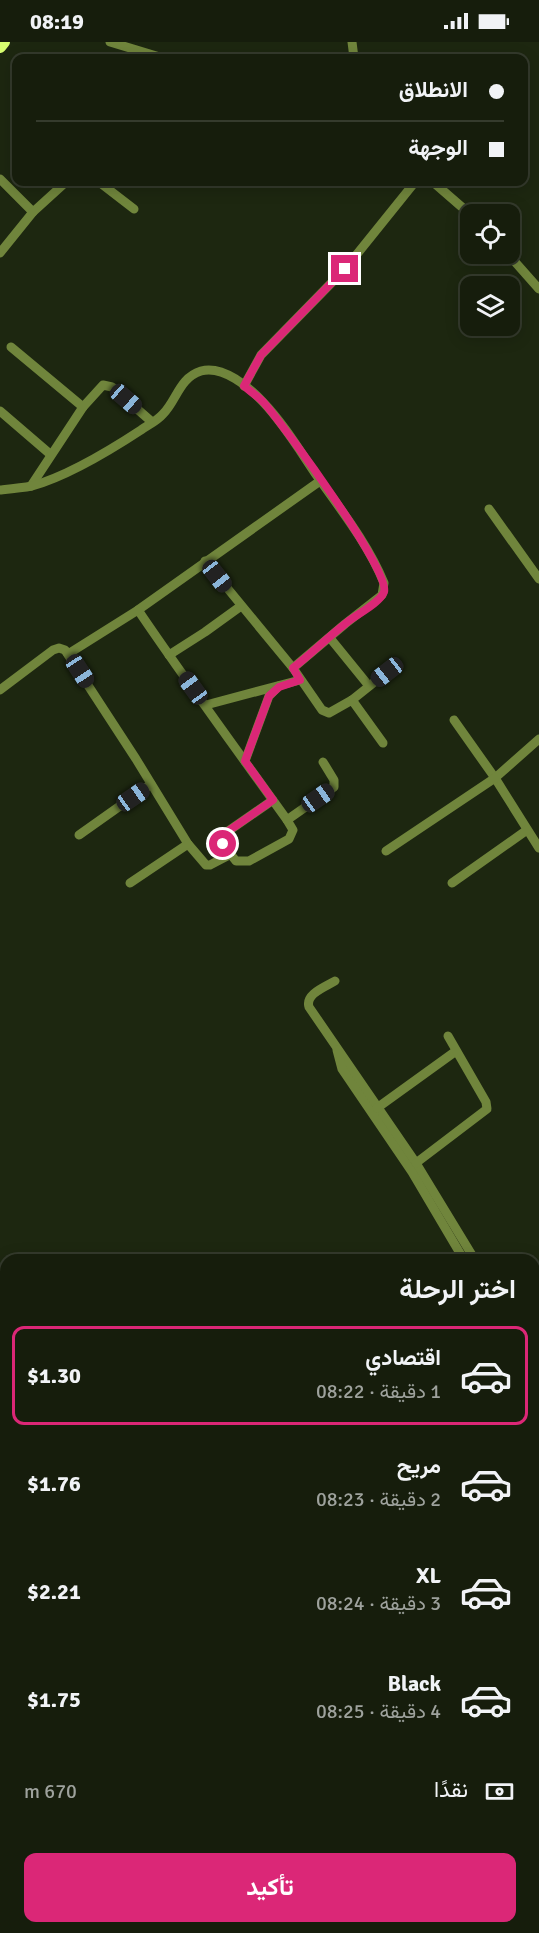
<!DOCTYPE html>
<html lang="ar">
<head>
<meta charset="utf-8">
<style>
	body { margin:0; font-family:Signika,Vazirmatn,sans-serif; background:#232a1a; color:#f1f3f6; direction:rtl; height:100vh; display:flex; flex-direction:column; font-size:22px; white-space:nowrap }
	* { box-sizing:border-box; margin:0 }
	p { font-size:20px; color:#9ea29d }
	.icon { flex:none; width:33px; height:33px; fill:none; stroke:currentColor; stroke-width:2; stroke-linecap:round; stroke-linejoin:round }
	.map { position:relative; flex:1; overflow:hidden; direction:ltr }
	.details { position:absolute; left:0px; top:1212px; width:540px; height:680px; display:flex; flex-direction:column; background:#161d0c; border-radius:18px 18px 0 0; box-shadow:0 3px 15px #0003,0 0 0 2px #353b2d; direction:rtl }
	.details>* { flex:none }
	.hud { position:absolute; left:12px; top:12px; width:516px; height:132px; border-radius:12px; box-shadow:0 3px 15px #0003,0 0 0 2px #353b2d; direction:rtl; display:grid; align-content:center; height:132px; padding:0 24px; background:#161d0c }
	.buttons { position:absolute; left:460px; top:162px; display:grid; gap:12px }
	.buttons a { display:grid; place-items:center; width:60px; height:60px; border-radius:12px; background:#161d0c; box-shadow:0 3px 15px #0003,0 0 0 2px #353b2d; font-size:30px }
	.end { position:absolute; width:27px; height:27px; margin:-14px; border:8px solid #db2777; background:#fff; box-shadow:0 0 0 3px #fff }
	.from { border-radius:50% }
	.car { position:absolute; width:18px; height:36px; margin:-18px -9px; border-radius:8px; box-shadow:0 0 4px 2px #0007; background:linear-gradient(#222 24%,#8ab4d8 0 40%,#222 0 76%,#8ab4d8 0 86%,#222 0) }
	.hud b { display:flex; align-items:center; gap:21px; height:57px; font-size:22px }
	.hud b+b { border-top:2px solid #353b2d }
	.hud i { width:15px; height:15px; background:#f1f3f6 }
	ul { padding:0; list-style:none }
	li { display:flex; align-items:center; gap:18px; height:99px; margin:0 12px 9px; padding:0 12px; border:3px solid transparent; border-radius:12px }
	li div { flex:1 }
	li b { display:block; font-size:22px }
	li em { font-style:normal; font-weight:700 }
	li.current { border-color:#db2777 }
	li>.icon { width:54px; height:54px; stroke-width:1.5 }
	h2 { padding:0 24px; font-size:27px; line-height:72px }
	.pay { display:flex; align-items:center; gap:15px; height:66px; padding:0 24px; font-size:22px }
	.pay p { margin-inline-start:auto }
	.button { display:flex; gap:12px; margin-top:auto; padding:12px 24px }
	.button a { flex:1; height:69px; border-radius:12px; background:#db2777; color:#fff; font-size:24px; font-weight:700; line-height:69px; text-align:center }
	.status { display:flex; justify-content:space-between; align-items:center; height:42px; padding:0 30px; background:#161d0c; direction:ltr }
	.status svg { height:16px; fill:currentColor }
	.map>svg:first-child { display:block }
</style>
</head>
<body>
<div class="status"><b>08:19</b><svg viewBox="0 0 49 12"><path d="M0 12V9h3v3zM5 12V6h3v6zM10 12V3h3v9zM15 12V0h3v12zM26 1h20v11H26zM47 4h2v5h-2z"/></svg></div>
<div class="map">
<svg width="539" height="1891" viewBox="0 0 539 1891">
	<rect width="100%" height="100%" fill="#1d2710"/>
	<g fill="none" stroke-linecap="round" stroke-linejoin="round">
		<g stroke="#70853c" stroke-width="9">
			<path d="M 110,0 L 163,16"/>
			<path d="M 352,0 L 354,16"/>
			<path d="M 0,137 L 33,170"/>
			<path d="M 99,140 L 134,167"/>
			<path d="M 433,140 L 471,173"/>
			<path d="M 0,211 L 33,170 L 66,140"/>
			<path d="M 508,212 L 539,247"/>
			<path d="M 11,305 L 83,365"/>
			<path d="M 244,344 L 261,313 L 345,227 L 415,140"/>
			<path d="M 0,369 L 50,412"/>
			<path d="M 31,444 L 83,365 L 103,343 L 112,345 L 152,380"/>
			<path d="M 0,448 C 10,447 21,446 32,444 C 68,434 109,409 141,388 C 148,383 157,379 163,372 C 177,358 179,336 201,329 C 223,323 249,345 263,360 C 284,382 300,409 317,434 C 341,468 368,502 384,541 L 382,553 L 345,582 L 293,626"/>
			<path d="M 489,467 L 539,537"/>
			<path d="M 205,519 L 293,626 L 322,668 L 329,671 L 352,658 L 397,622"/>
			<path d="M 138,568 C 186,639 237,708 287,778 L 293,788 L 289,797 L 249,819 L 236,819 C 230,811 219,802 224,792 L 273,758"/>
			<path d="M 330,596 L 369,644"/>
			<path d="M 68,612 L 138,568 L 320,439"/>
			<path d="M 169,613 L 205,590 L 241,564"/>
			<path d="M 0,648 L 53,608 L 59,606 L 65,608 L 136,717 L 188,802 L 206,823 L 210,823 L 231,812"/>
			<path d="M 352,658 L 383,701"/>
			<path d="M 206,663 L 300,638"/>
			<path d="M 454,678 L 495,736 L 539,806"/>
			<path d="M 245,719 L 269,654 L 279,644"/>
			<path d="M 287,778 L 334,745 L 334,738 L 323,720"/>
			<path d="M 79,793 L 151,742"/>
			<path d="M 386,809 L 495,736 L 539,697"/>
			<path d="M 130,841 L 188,802"/>
			<path d="M 452,841 L 527,788"/>
			<path d="M 335,939 C 325,945 305,952 309,965 L 416,1121 L 475,1218"/>
			<path d="M 337,1008 L 342,1027 L 412,1130 L 464,1218"/>
			<path d="M 377,1066 L 456,1009"/>
			<path d="M 416,1121 L 487,1067 L 486,1060 L 448,994"/>
			<path d="M 0,1439 L 3,1444 L 0,1445"/>
			<path d="M 0,1568 L 6,1580"/>
			<path d="M 0,1677 L 6,1675"/>
			<path d="M 0,1766 L 6,1764"/>
			<path d="M 0,1794 L 0,1795"/>
			<path d="M 534,1875 L 539,1875"/>
			<path d="M 34,1886 L 35,1891"/>
			<path d="M 416,1890 L 454,1886"/>
		</g>
		<g stroke="#d6fd6f" stroke-width="12">
			<path d="M 0,5 L 4,0"/>
			<path d="M 415,1886 L 417,1891"/>
		</g>
		<g stroke="#73fd5f" stroke-width="15">
			<path d="M 534,1290 L 539,1289"/>
			<path d="M 0,1392 L 6,1391"/>
		</g>
	</g>
	<g fill="none" stroke-linecap="round" stroke-linejoin="round">
		<path stroke="#db2777" stroke-width="8" d="M 223,802 L 222,796 L 224,792 L 273,758 L 245,719 L 269,654 L 279,645 L 300,638 L 293,626 C 311,612 327,596 345,582 C 355,573 379,562 384,550 C 391,529 284,384 265,362 C 259,355 251,350 244,344 L 261,313 L 345,227"/>
	</g>
</svg>
<div class="buttons">
<a><svg class="icon" aria-label="locate" viewBox="0 0 24 24"><circle cx="12" cy="12" r="6"/><path d="M12 2v4M12 18v4M2 12h4M18 12h4"/></svg></a>
<a><svg class="icon" aria-label="layers" viewBox="0 0 24 24"><path d="M12 4l9 5-9 5-9-5zM3 14l9 5 9-5"/></svg></a>
</div>
<i class="end from" style="left:223px;top:802px"></i>
<i class="end" style="left:345px;top:227px"></i>
<i class="car" style="left:126px;top:357px;rotate:131deg"></i>
<i class="car" style="left:217px;top:534px;rotate:142deg"></i>
<i class="car" style="left:80px;top:629px;rotate:147deg"></i>
<i class="car" style="left:387px;top:630px;rotate:232deg"></i>
<i class="car" style="left:193px;top:646px;rotate:324deg"></i>
<i class="car" style="left:133px;top:755px;rotate:55deg"></i>
<i class="car" style="left:318px;top:756px;rotate:55deg"></i>
<div class="hud">
<b><i class="from"></i>الانطلاق</b>
<b><i></i>الوجهة</b>
</div>
<section class="details">
<h2>اختر الرحلة</h2>
<ul>
<li class="current"><svg class="icon" aria-label="car" viewBox="0 0 24 24"><path d="M5 17H2v-5l4-1 3-4h7l3 4 3 1v5h-3M9 17h6M6 11h13"/><circle cx="7" cy="17" r="2"/><circle cx="17" cy="17" r="2"/></svg><div><b>اقتصادي</b><p>1 دقيقة · 08:22</p></div><em>$1.30</em></li>
<li><svg class="icon" aria-label="car" viewBox="0 0 24 24"><path d="M5 17H2v-5l4-1 3-4h7l3 4 3 1v5h-3M9 17h6M6 11h13"/><circle cx="7" cy="17" r="2"/><circle cx="17" cy="17" r="2"/></svg><div><b>مريح</b><p>2 دقيقة · 08:23</p></div><em>$1.76</em></li>
<li><svg class="icon" aria-label="car" viewBox="0 0 24 24"><path d="M5 17H2v-5l4-1 3-4h7l3 4 3 1v5h-3M9 17h6M6 11h13"/><circle cx="7" cy="17" r="2"/><circle cx="17" cy="17" r="2"/></svg><div><b>XL</b><p>3 دقيقة · 08:24</p></div><em>$2.21</em></li>
<li><svg class="icon" aria-label="car" viewBox="0 0 24 24"><path d="M5 17H2v-5l4-1 3-4h7l3 4 3 1v5h-3M9 17h6M6 11h13"/><circle cx="7" cy="17" r="2"/><circle cx="17" cy="17" r="2"/></svg><div><b>Black</b><p>4 دقيقة · 08:25</p></div><em>$1.75</em></li>
</ul>
<div class="pay"><svg class="icon" aria-label="cash" viewBox="0 0 24 24"><path d="M3 7h18v10H3z"/><circle cx="12" cy="12" r="2"/></svg>نقدًا<p>670 m</p></div>
<div class="button"><a>تأكيد</a></div>
</section>
</div>
</body>
</html>
